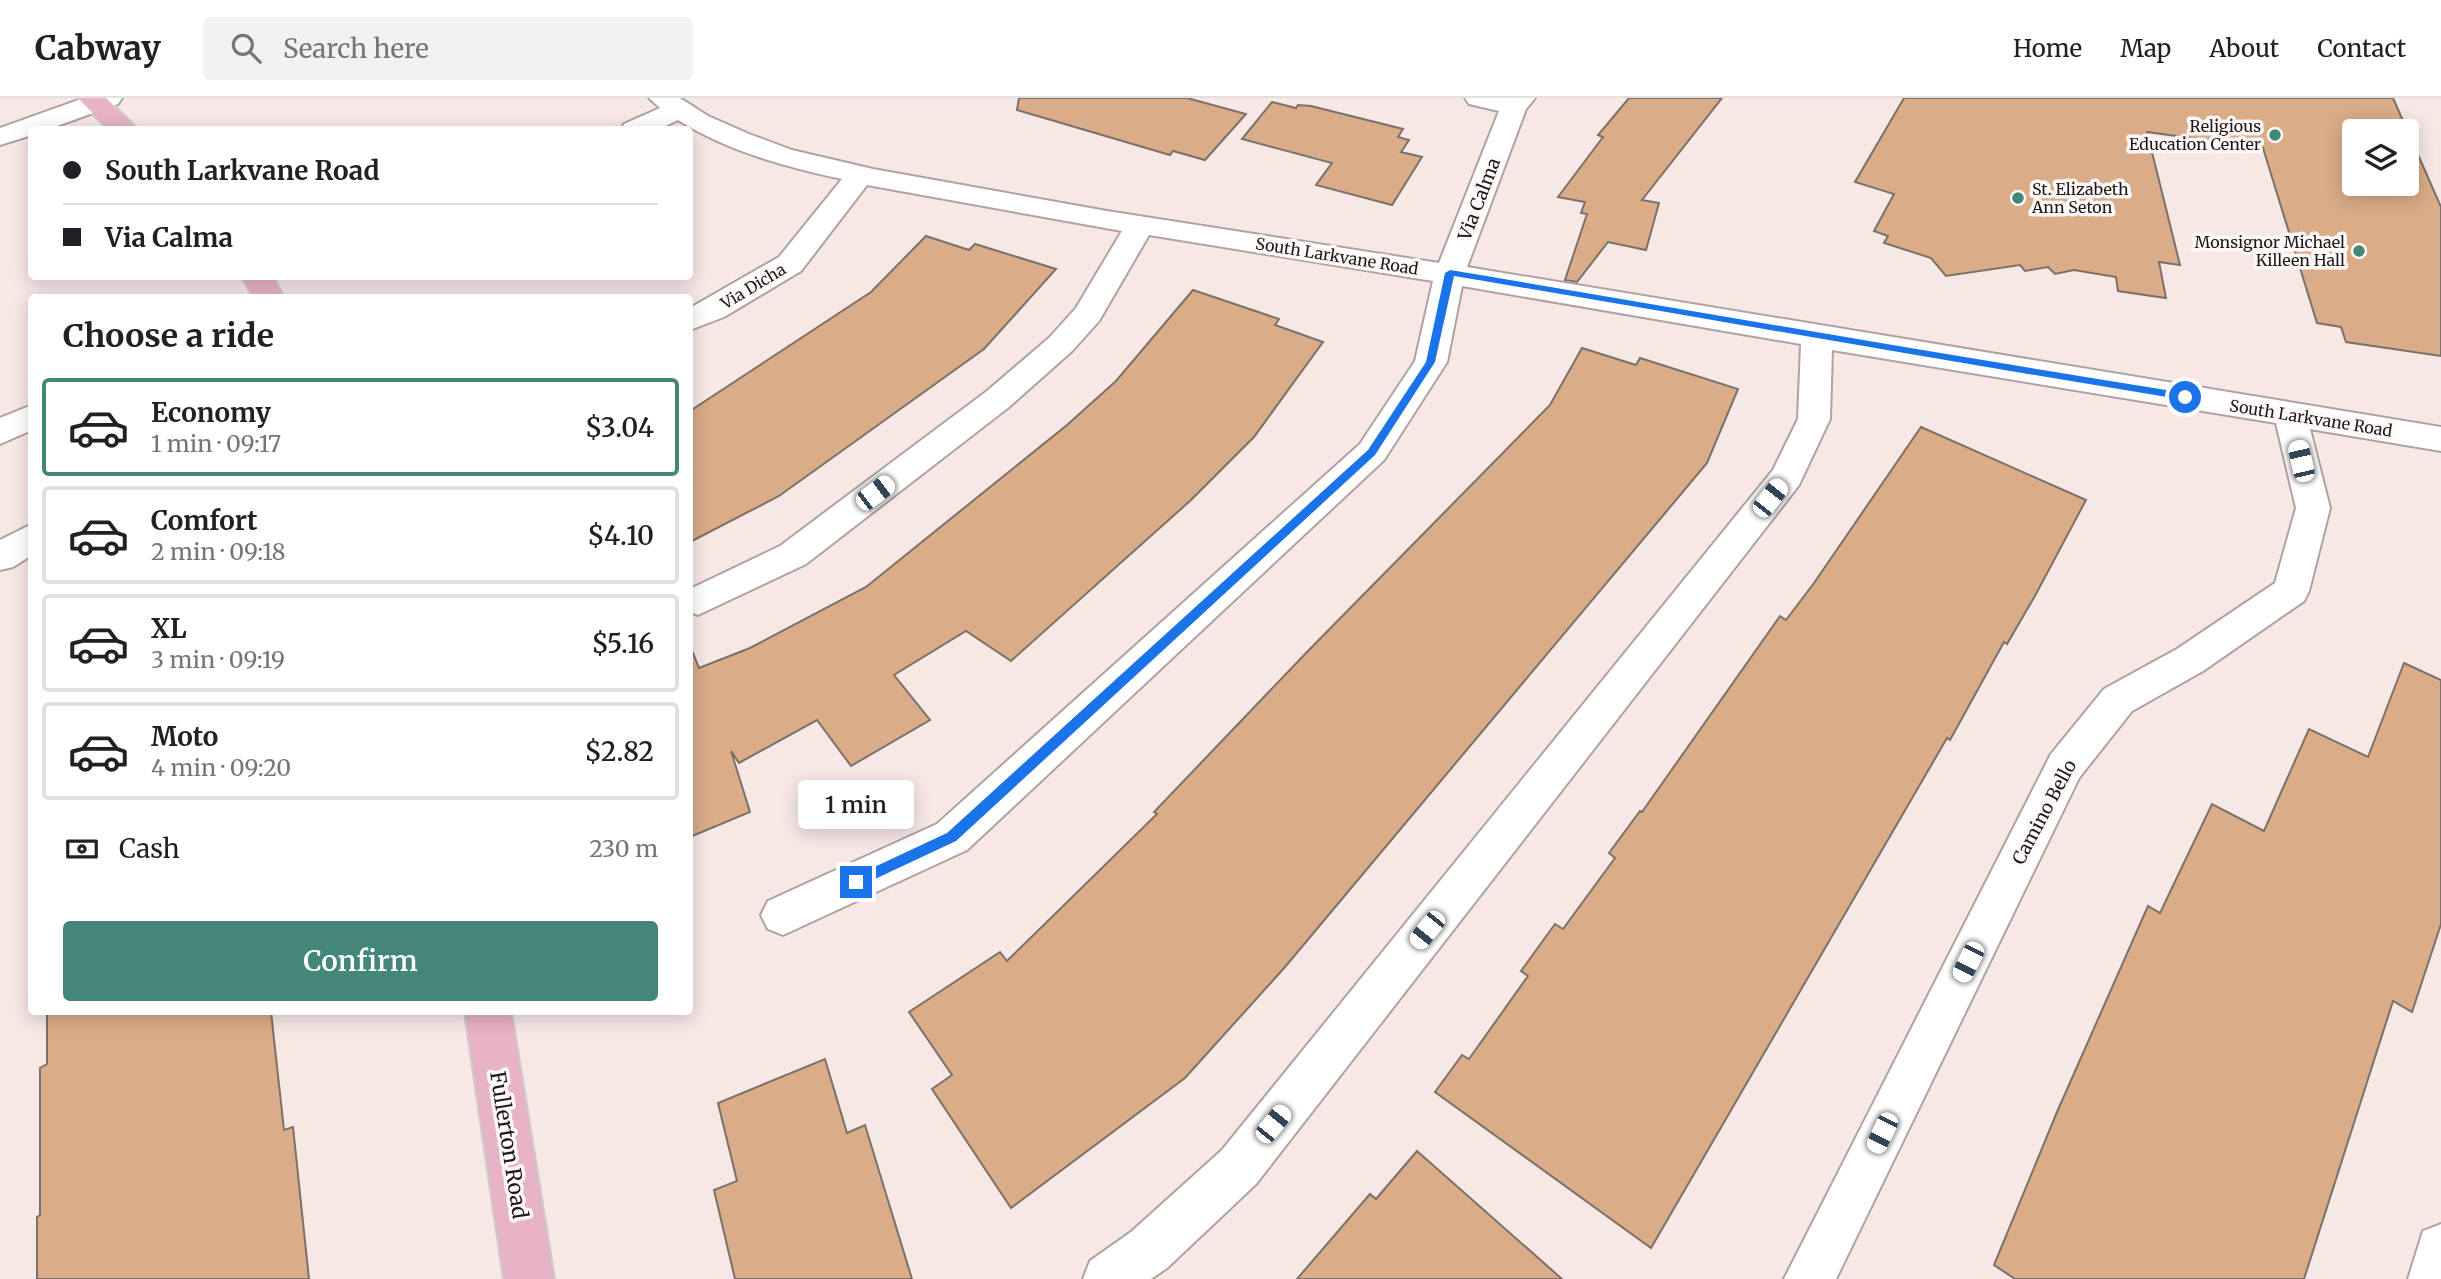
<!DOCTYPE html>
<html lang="en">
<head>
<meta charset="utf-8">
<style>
	body { margin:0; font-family:Merriweather,serif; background:#f2f2f2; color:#202124; height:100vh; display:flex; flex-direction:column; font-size:26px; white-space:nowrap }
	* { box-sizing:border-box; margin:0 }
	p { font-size:23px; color:#757577 }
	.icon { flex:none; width:38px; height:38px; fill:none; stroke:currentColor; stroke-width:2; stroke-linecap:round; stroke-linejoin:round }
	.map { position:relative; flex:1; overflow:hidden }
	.details { position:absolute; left:28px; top:196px; width:665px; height:721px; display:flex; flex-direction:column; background:#fff; border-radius:7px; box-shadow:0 4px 18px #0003 }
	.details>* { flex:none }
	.hud { position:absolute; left:28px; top:28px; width:665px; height:154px; border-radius:7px; box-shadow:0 4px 18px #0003; display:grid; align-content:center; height:154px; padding:0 35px; background:#fff }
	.fabs { position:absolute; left:2342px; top:21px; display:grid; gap:14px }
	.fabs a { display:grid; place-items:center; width:77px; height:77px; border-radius:7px; background:#fff; box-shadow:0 4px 18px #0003; font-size:35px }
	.end { position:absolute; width:32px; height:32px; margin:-16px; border:9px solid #1a73e8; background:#fff; box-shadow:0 0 0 4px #fff }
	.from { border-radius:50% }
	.bubble { position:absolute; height:49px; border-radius:7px; background:#fff; box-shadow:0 4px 18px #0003; font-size:23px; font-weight:600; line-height:49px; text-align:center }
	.car { position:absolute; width:21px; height:42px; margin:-21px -10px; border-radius:9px; box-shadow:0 0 5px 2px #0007; background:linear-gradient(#fff 24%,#345 0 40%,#fff 0 76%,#345 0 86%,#fff 0) }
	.hud b { display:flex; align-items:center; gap:24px; height:66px; font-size:26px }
	.hud b+b { border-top:2px solid #e0e0e0 }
	.hud i { width:18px; height:18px; background:#202124 }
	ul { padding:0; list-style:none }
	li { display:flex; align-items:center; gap:21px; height:98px; margin:0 14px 10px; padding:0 21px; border:4px solid #e0e0e0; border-radius:7px }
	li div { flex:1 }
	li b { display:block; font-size:26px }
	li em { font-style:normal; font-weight:600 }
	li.selected { border-color:#43877a }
	li>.icon { width:63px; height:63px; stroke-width:1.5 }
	h2 { padding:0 35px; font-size:32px; line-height:84px }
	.pay { display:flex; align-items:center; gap:18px; height:77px; padding:0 35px; font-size:26px }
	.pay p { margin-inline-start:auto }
	.button { display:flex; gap:14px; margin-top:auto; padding:14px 35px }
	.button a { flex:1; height:80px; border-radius:7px; background:#43877a; color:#fff; font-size:28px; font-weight:600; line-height:80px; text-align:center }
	header { display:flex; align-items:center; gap:42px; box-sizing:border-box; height:98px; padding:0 35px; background:#fff; border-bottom:2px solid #e0e0e0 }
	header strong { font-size:33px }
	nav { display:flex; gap:38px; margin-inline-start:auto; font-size:24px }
	.search { width:490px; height:63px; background:#f2f2f2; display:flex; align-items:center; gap:18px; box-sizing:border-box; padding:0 24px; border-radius:7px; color:#757577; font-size:26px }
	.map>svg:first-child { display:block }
</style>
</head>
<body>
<header>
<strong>Cabway</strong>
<div class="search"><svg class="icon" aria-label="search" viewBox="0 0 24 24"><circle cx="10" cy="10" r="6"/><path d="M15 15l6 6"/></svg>Search here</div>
<nav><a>Home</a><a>Map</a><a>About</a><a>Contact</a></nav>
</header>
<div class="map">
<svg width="2441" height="1181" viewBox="0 0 2441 1181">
	<rect width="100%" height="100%" fill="#f7e8e6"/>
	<g fill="#daac88" stroke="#7a7169" stroke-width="2" fill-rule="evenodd">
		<path d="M 1019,0 L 1187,0 L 1246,16 L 1205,62 L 1173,53 L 1170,57 L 1017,12 Z"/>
		<path d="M 1629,0 L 1722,0 L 1642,102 L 1659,105 L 1646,152 L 1608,144 L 1577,184 L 1565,182 L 1587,116 L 1581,115 L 1585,104 L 1558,99 L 1603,39 L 1598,37 Z"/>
		<path d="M 1904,0 L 2393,0 L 2441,109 L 2441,258 L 2346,244 L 2341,229 L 2317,225 L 2263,50 L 2147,34 L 2180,167 L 2159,164 L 2166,200 L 2118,193 L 2116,179 L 2074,172 L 2055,176 L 2048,169 L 2025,173 L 2020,167 L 1946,178 L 1931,160 L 1884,145 L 1888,138 L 1874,133 L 1894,96 L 1855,84 ZM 2354,33 L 2406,33 L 2406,86 L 2354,86 Z"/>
		<path d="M 1272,4 L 1296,10 L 1298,7 L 1311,8 L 1403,31 L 1398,39 L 1409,42 L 1401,54 L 1422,59 L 1392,107 L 1316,87 L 1332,65 L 1242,41 Z"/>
		<path d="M 926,138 L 969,152 L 975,146 L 1056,171 L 984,251 L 779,398 L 690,444 L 690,313 L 871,194 Z"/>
		<path d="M 1193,192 L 1279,221 L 1275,227 L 1323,244 L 1254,339 L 1191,402 L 1011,563 L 966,533 L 894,577 L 930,622 L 851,668 L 817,622 L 739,665 L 731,653 L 750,714 L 690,739 L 690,556 L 693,555 L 699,570 L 750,550 L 866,489 L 1067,327 L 1116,283 Z"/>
		<path d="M 1582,250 L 1636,267 L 1640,260 L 1738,291 L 1707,365 L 1285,869 L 1185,980 L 1011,1110 L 932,991 L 952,977 L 909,914 L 1000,854 L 1007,863 L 1157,716 L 1154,714 L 1306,555 L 1550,307 Z"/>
		<path d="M 1921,329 L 2086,402 L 2036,496 L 2007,546 L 2004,544 L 1950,642 L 1947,640 L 1651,1150 L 1435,994 L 1462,957 L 1469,961 L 1528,878 L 1521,873 L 1555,826 L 1563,831 L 1615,760 L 1609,755 L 1640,713 L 1642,714 L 1780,518 L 1786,522 L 1814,485 Z"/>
		<path d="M 2404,565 L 2441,582 L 2441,826 L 2412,914 L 2393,903 L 2304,1181 L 2015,1181 L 1994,1167 L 2057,1014 L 2148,808 L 2160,815 L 2212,706 L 2264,733 L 2309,631 L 2368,659 Z"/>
		<path d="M 47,914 L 271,914 L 284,1032 L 293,1029 L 309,1181 L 37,1181 L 37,1119 L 40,1117 L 40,970 L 47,966 Z"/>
		<path d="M 825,961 L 847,1035 L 865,1027 L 912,1181 L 735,1181 L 714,1092 L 737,1083 L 718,1005 Z"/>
		<path d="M 1417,1053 L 1562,1181 L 1297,1181 L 1370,1096 L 1376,1101 Z"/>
	</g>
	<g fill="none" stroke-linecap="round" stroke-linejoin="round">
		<g stroke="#b0a2a0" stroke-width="4">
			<g id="minor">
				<path d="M 84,0 L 122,0 L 118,6 L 46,32 L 32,32 L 32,37 L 0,47 L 0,30 Z"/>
				<path d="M 649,0 L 680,0 L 708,18 L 749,36 L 792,52 L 873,71 L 1107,113 L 1439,165 L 1499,13 L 1469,6 L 1465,0 L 1535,0 L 1526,11 L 1467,169 L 2441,329 L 2441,353 L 2310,331 L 2330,410 L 2309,493 L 2304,503 L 2203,573 L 2132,613 L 2079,680 L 1836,1181 L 1784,1181 L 2051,656 L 2104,591 L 2177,551 L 2275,485 L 2296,410 L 2276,325 L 1832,252 L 1830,321 L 1799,387 L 1256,1086 L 1167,1170 L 1151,1181 L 1083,1181 L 1090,1163 L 1131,1134 L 1222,1052 L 1773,372 L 1798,321 L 1801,246 L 1462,188 L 1447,264 L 1384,362 L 967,752 L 783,837 L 768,831 L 761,817 L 768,803 L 937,726 L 1360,346 L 1415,263 L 1433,183 L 1149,137 L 1099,223 L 1072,253 L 1009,309 L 806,466 L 698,517 L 690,514 L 690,491 L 780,448 L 987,293 L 1050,239 L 1076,210 L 1122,133 L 867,87 L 801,173 L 724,219 L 690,232 L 690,210 L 779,159 L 842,81 C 786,69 727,53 678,22 L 657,32 L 621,32 L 624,26 L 660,10 Z"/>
				<path d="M 32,307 L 32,332 L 0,346 L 0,320 Z"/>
				<path d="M 32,426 L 32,457 L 13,469 L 0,472 L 0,442 Z"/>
				<path d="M 2441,1126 L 2441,1181 L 2408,1181 L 2423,1133 Z"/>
			</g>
		</g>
		<g stroke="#cdcccc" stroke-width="4">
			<g id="major">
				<path d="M 78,0 L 106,0 L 138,32 L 109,32 Z"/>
				<path d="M 242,178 L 272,178 L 284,200 L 254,200 Z"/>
				<path d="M 465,914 L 511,914 L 554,1181 L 504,1181 Z"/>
			</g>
		</g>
		<use href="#minor" fill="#fff" fill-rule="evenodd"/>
		<use href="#major" fill="#e8b3c4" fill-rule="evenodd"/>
	</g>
	<path fill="#1a73e8" d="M 1450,172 C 1695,213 1939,256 2185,295 L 2189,299 L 2185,302 C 1941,262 1697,219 1454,178 L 1435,264 L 1375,357 L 956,743 L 860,788 L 851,788 L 851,780 L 947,735 L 1368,352 L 1426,264 L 1445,175 Z"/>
	<g fill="#43877a" stroke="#fef8f7" stroke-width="2.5">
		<circle cx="2275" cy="37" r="7"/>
		<circle cx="2018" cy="100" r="7"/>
		<circle cx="2359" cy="153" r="7"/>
	</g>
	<g text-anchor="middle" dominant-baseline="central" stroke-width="7" stroke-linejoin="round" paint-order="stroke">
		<g font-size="16" fill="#1d1817" stroke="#fef8f7" text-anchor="end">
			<text x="2261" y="28">Religious<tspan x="2261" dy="18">Education Center</tspan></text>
			<text x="2032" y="91" text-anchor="start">St. Elizabeth<tspan x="2032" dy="18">Ann Seton</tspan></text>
			<text x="2345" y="144">Monsignor Michael<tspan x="2345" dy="18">Killeen Hall</tspan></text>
		</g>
		<g font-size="16" fill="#1d1817" stroke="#fef8f7">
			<text transform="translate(1337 158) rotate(9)">South Larkvane Road</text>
			<text transform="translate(753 188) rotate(-31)">Via Dicha</text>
			<text transform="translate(2311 320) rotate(9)">South Larkvane Road</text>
		</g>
		<g font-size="18" fill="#1d1817" stroke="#fef8f7">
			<text transform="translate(1479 101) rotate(-69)">Via Calma</text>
			<text transform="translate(2044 714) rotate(-62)">Camino Bello</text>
		</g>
		<g font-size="21" fill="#1d1817" stroke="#fef8f7">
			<text transform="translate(509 1047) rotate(81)">Fullerton Road</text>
		</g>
	</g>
</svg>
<div class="fabs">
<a><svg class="icon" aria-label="layers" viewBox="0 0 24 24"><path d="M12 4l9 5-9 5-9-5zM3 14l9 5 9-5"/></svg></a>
</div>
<i class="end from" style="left:2185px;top:299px"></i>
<i class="end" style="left:856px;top:784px"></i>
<div class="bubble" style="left:798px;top:682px;width:116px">1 min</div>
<i class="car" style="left:2301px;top:363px;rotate:347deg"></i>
<i class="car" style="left:875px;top:395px;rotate:53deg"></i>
<i class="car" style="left:1770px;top:400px;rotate:38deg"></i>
<i class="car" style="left:1427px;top:832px;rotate:219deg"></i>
<i class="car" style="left:1968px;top:864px;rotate:207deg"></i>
<i class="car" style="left:1273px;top:1026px;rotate:39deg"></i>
<i class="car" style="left:1882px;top:1035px;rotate:206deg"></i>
<div class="hud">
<b><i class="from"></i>South Larkvane Road</b>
<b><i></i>Via Calma</b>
</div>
<section class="details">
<h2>Choose a ride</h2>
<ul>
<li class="selected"><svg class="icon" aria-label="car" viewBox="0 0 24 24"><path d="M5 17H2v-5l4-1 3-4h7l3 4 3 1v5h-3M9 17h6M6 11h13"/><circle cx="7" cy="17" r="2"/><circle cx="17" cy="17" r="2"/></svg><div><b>Economy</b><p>1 min · 09:17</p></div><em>$3.04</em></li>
<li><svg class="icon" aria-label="car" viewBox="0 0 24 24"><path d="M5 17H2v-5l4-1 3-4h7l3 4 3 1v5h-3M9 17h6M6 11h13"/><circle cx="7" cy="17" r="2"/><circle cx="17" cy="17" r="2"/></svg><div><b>Comfort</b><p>2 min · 09:18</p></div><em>$4.10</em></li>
<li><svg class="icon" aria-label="car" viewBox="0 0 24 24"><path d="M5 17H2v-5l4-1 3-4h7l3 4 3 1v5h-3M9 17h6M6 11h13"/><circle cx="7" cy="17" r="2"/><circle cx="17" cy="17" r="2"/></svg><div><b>XL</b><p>3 min · 09:19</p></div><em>$5.16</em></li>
<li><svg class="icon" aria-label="car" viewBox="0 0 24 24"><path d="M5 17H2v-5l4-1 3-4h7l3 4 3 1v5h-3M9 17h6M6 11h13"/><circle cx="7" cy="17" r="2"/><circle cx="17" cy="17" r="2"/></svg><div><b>Moto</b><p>4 min · 09:20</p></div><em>$2.82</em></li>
</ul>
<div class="pay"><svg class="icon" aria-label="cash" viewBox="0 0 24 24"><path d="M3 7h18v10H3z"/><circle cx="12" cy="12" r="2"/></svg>Cash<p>230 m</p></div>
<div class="button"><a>Confirm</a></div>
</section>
</div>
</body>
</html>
